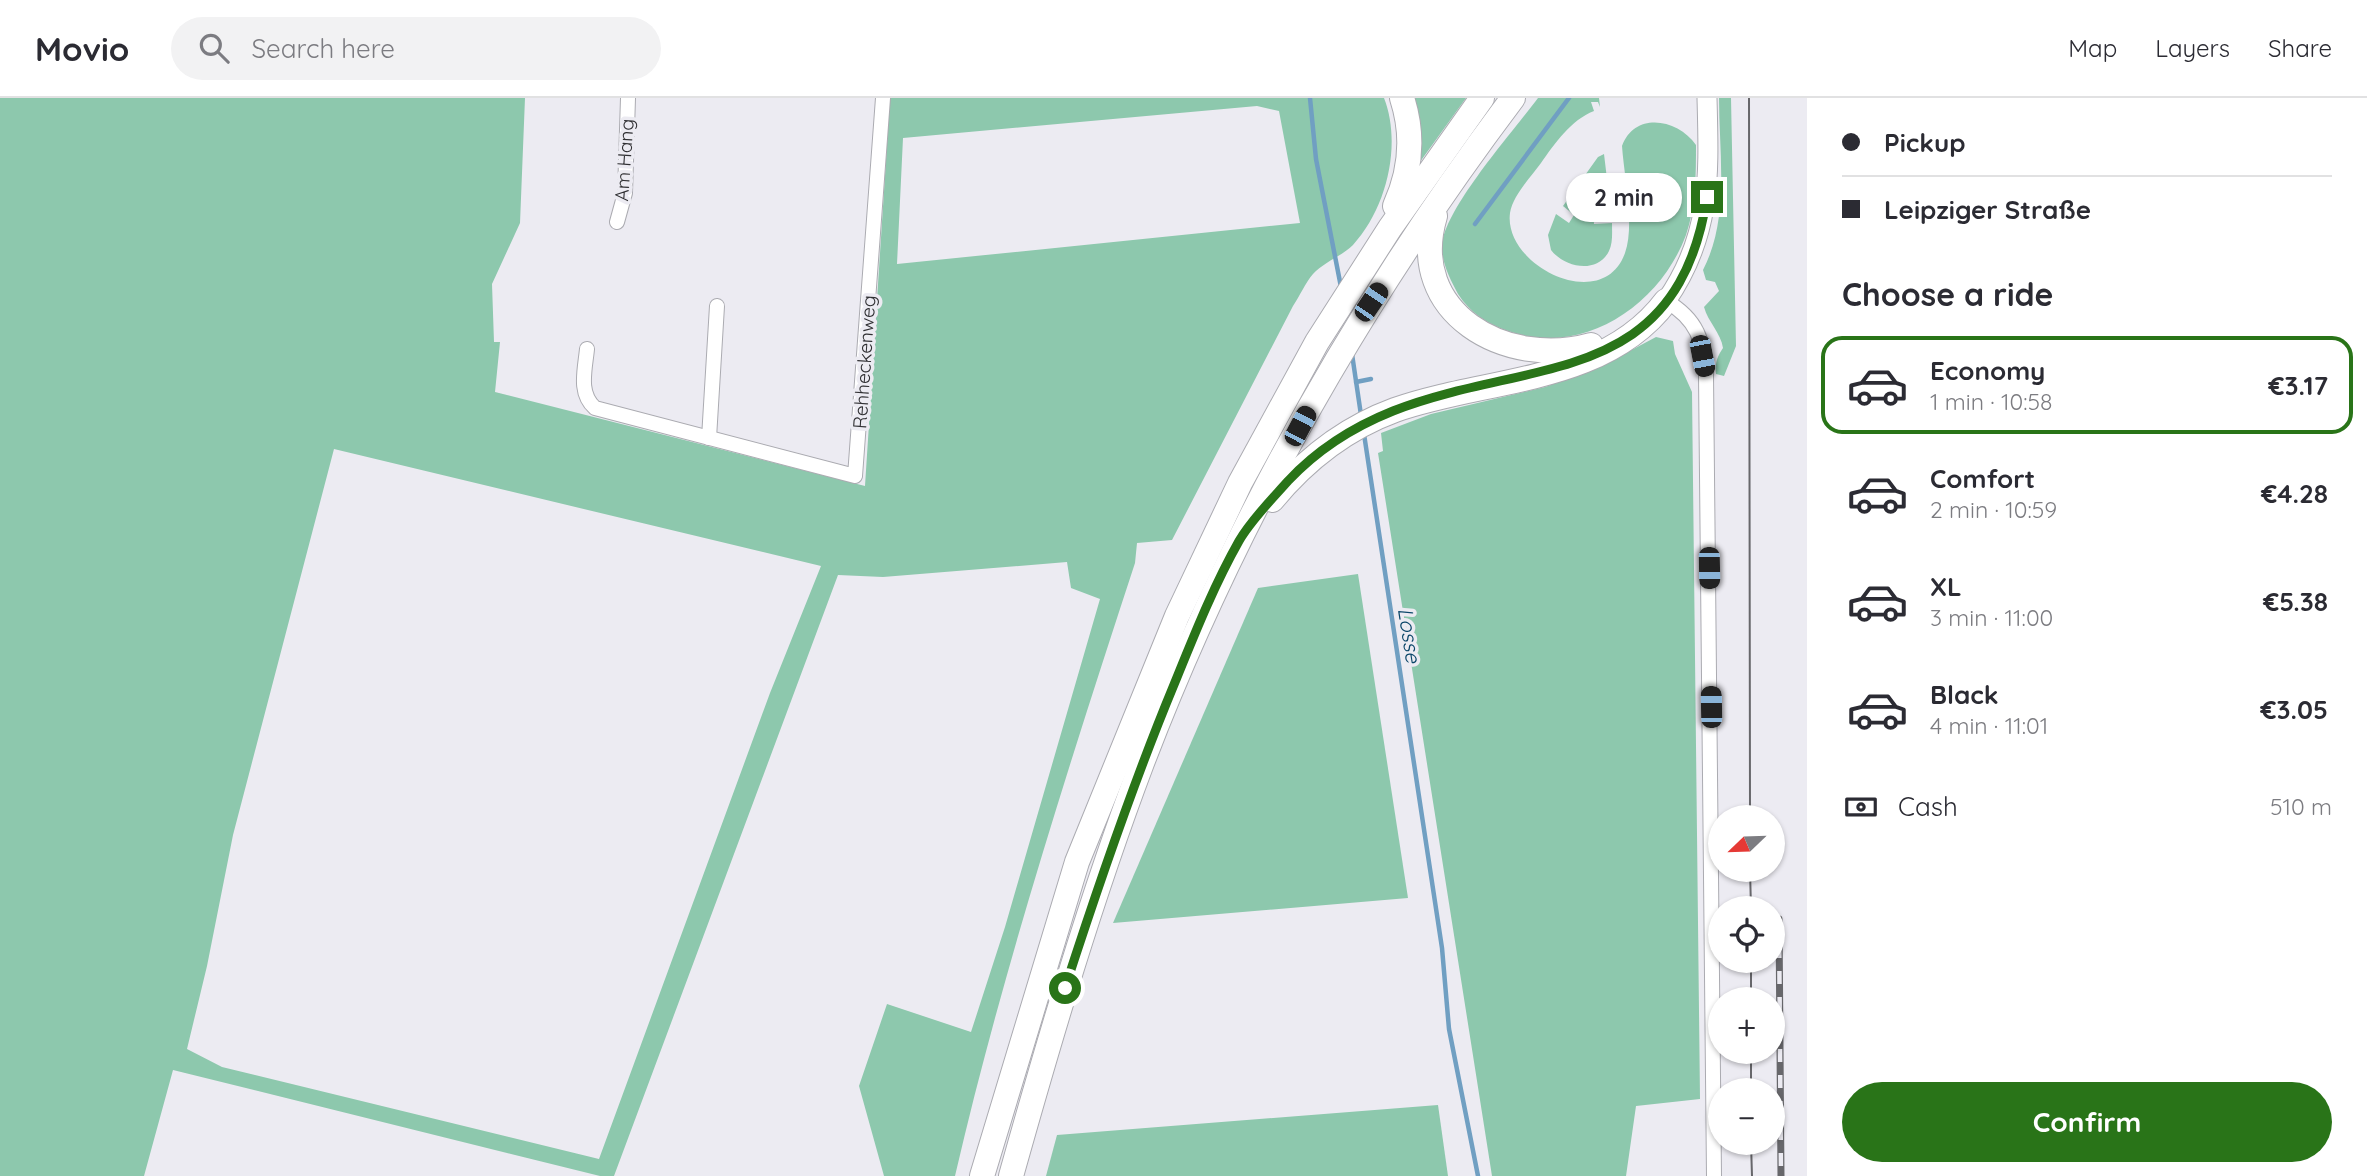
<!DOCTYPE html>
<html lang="en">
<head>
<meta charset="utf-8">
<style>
	body { margin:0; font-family:Quicksand,sans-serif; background:#f2f2f3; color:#2b2b33; height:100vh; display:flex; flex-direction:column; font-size:26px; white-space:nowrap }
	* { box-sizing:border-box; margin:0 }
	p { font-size:23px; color:#7c7c81 }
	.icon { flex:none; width:38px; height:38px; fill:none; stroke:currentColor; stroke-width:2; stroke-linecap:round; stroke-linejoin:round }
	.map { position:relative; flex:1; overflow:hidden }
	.drawer { display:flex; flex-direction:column; background:#fff; width:560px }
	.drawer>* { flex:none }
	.banner { display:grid; align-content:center; height:154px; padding:0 35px; background:#fff }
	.needle { width:46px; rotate:247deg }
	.fabs { position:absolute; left:1708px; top:707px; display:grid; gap:14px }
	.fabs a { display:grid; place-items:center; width:77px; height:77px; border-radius:50%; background:#fff; box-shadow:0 2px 5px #0004; font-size:35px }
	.end { position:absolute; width:32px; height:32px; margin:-16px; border:9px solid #297418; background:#fff; box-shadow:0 0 0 4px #fff }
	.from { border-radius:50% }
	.bubble { position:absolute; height:49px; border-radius:24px; background:#fff; box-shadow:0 2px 5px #0004; font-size:23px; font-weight:700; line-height:49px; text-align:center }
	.car { position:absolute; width:21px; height:42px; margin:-21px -10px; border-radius:9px; box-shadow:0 0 5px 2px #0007; background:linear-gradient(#222 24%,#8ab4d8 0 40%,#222 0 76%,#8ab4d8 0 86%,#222 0) }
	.banner b { display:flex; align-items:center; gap:24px; height:66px; font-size:26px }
	.banner b+b { border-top:2px solid #e1e1e2 }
	.banner i { width:18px; height:18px; background:#2b2b33 }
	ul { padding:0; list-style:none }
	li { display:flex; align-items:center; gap:21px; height:98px; margin:0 14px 10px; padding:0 21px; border:4px solid transparent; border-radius:21px }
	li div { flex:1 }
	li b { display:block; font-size:26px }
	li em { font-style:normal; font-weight:700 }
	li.current { border-color:#297418 }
	li>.icon { width:63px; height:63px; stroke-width:1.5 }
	h2 { padding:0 35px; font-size:32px; line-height:84px }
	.pay { display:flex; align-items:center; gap:18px; height:77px; padding:0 35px; font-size:26px }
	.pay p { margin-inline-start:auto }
	.primary-button { display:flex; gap:14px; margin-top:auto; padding:14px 35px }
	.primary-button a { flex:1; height:80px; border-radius:42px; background:#297418; color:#fff; font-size:28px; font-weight:700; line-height:80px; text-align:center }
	header { display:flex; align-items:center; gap:42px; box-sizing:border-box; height:98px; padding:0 35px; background:#fff; border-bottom:2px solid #e1e1e2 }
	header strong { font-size:33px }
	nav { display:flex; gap:38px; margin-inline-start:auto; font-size:24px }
	.search { width:490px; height:63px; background:#f2f2f3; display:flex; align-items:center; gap:18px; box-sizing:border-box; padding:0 24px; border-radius:38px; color:#7c7c81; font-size:26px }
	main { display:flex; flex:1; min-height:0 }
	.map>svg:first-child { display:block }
</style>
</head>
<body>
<header>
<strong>Movio</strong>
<div class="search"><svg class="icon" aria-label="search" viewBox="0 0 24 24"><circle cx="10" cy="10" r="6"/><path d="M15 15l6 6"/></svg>Search here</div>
<nav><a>Map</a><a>Layers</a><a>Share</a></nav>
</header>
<main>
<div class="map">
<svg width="1807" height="1078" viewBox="0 0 1807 1078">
	<rect width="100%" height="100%" fill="#ecebf2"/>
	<g fill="#8dc8ad" fill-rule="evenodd">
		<path d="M 0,0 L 525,0 L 520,125 L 492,186 L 494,244 L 500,244 L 495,294 L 865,388 L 890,0 L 1384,0 C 1402,46 1387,110 1353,147 C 1342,158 1324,164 1313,176 C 1305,185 1300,198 1293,208 L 1172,442 L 1137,445 L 1135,465 C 1069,667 1003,871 955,1078 L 884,1078 L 859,988 L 887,906 L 971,934 L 1005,829 L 1100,501 L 1071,490 L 1067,464 L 883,479 L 838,477 L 614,1078 L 600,1078 L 173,972 L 144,1078 L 0,1078 ZM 1257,8 L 1279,13 L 1300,125 L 897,166 L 903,40 ZM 334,351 L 821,468 L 770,595 L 599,1061 L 222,969 L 187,951 L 207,868 L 233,737 Z"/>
		<path d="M 1404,0 L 1466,0 L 1412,75 Z"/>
		<path d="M 1538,0 L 1599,0 L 1600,9 L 1598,4 L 1591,4 L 1594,13 C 1571,22 1555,45 1541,65 C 1531,79 1513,97 1510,115 C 1503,168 1603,217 1625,155 C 1635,127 1624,78 1622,48 C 1635,13 1678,21 1696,47 C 1696,77 1696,108 1686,137 C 1660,207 1583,260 1508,233 C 1488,226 1470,215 1458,196 C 1450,181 1441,164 1442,146 C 1446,109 1514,32 1538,0 Z"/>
		<path d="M 1719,0 L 1731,0 L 1736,248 L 1724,278 L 1716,276 C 1715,265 1717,259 1723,250 C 1721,235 1708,224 1704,209 L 1719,193 L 1715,184 L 1706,182 L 1703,172 C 1730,120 1719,56 1719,0 Z"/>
		<path d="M 1604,56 L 1610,106 L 1593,108 L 1594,126 L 1612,125 C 1612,134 1613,145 1609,153 C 1597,177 1564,169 1551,152 L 1548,137 L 1556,116 L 1569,125 L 1574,117 L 1563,108 L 1598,59 Z"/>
		<path d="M 1656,239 L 1673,243 L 1675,256 L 1692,294 L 1700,1001 L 1636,1008 L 1626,1078 L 1492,1078 L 1378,355 L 1383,353 L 1381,335 L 1431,316 L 1545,289 L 1596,271 Z"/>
		<path d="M 1358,476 L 1408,800 L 1113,825 L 1258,490 Z"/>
		<path d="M 1438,1007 L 1448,1078 L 1046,1078 L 1057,1037 Z"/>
	</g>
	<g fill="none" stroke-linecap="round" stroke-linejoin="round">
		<g stroke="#709fc2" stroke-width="4.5">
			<path d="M 1310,0 L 1316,61 L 1341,189"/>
			<path d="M 1475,126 L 1569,0"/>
			<path d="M 1352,256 L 1361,317"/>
			<path d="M 1356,284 L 1371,281"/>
			<path d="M 1364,336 L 1442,850 L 1449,931 L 1478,1078"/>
		</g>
		<g stroke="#ababb1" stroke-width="16">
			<g id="street">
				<path d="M 617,124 L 625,95 L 628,0"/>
				<path d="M 1666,203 C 1697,221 1704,243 1706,277 L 1714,1078"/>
				<path d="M 587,251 C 585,272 578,295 595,310 L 855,378 L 883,0"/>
				<path d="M 709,340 L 717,208"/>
			</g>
		</g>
		<g stroke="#ababb1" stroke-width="21">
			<path id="secondary" d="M 1666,203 C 1712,137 1709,77 1707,0"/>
		</g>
		<g stroke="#ababb1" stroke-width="26">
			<g id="highway">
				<path d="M 1395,108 C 1411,73 1414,37 1402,0"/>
				<path d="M 1435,118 C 1406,215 1506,271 1591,247"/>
				<path d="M 1272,402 C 1305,362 1346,330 1395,312 C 1485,280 1604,286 1666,203"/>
				<path d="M 982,1078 L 1077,764 L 1177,518 L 1240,385 L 1317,244 L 1390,130 L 1482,0"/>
				<path d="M 1011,1078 C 1050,939 1091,800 1142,665 C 1233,427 1360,203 1513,0"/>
			</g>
		</g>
		<use href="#street" stroke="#fff" stroke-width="14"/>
		<use href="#secondary" stroke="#fff" stroke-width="19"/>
		<use href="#highway" stroke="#fff" stroke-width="24"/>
		<g stroke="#67676b" stroke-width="2">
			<path d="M 1749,0 L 1750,719"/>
			<path d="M 1750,772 L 1751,810"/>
			<path d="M 1751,863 L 1751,901"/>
			<path d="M 1751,954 L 1751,992"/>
			<path d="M 1751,1045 L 1752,1078"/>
		</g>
		<g stroke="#67676b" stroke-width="7">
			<path id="rail" d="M 1779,821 L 1781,1078"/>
		</g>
		<use href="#rail" stroke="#ecebf2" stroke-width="4.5" stroke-dasharray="13" stroke-linecap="butt"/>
	</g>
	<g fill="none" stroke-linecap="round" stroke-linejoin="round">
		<path stroke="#297418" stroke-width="9" d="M 1065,890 C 1098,788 1132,688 1173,589 C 1193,540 1213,489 1239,443 C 1251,422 1272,401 1288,383 C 1317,352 1353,329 1393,313 C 1531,259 1677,292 1707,99"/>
	</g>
	<g text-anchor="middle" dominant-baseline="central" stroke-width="7" stroke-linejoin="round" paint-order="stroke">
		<g font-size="19" fill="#2f2f32" stroke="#ecebf2">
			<text transform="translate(624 62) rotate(-86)">Am Hang</text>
			<text transform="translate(864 264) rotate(-86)">Rehheckenweg</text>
		</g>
		<g font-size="21" font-style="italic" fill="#094568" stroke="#ecebf2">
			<text transform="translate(1410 537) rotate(81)">Losse</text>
		</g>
	</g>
</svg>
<div class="fabs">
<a><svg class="needle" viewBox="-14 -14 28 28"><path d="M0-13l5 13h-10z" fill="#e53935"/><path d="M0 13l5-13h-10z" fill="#7c7c81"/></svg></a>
<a><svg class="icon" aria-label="locate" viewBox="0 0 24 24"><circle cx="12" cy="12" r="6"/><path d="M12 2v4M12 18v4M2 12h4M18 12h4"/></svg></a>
<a>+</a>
<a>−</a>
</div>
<i class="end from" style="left:1065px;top:890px"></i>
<i class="end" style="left:1707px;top:99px"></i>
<div class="bubble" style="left:1566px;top:75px;width:116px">2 min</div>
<i class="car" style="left:1371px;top:204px;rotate:34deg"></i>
<i class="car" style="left:1702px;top:258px;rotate:169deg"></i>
<i class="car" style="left:1300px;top:328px;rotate:28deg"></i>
<i class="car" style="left:1709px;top:470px;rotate:179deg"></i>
<i class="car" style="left:1711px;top:609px;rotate:359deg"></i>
</div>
<section class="drawer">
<div class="banner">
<b><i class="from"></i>Pickup</b>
<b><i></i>Leipziger Straße</b>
</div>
<h2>Choose a ride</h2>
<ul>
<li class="current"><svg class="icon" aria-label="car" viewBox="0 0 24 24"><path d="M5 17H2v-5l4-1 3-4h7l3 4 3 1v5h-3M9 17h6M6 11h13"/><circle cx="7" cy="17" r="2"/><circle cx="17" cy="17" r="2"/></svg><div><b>Economy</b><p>1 min · 10:58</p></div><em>€3.17</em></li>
<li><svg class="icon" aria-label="car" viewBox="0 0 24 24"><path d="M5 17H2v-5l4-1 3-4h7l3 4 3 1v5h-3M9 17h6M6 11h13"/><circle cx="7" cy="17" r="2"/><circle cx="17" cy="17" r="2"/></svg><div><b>Comfort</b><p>2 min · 10:59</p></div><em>€4.28</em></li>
<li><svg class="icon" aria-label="car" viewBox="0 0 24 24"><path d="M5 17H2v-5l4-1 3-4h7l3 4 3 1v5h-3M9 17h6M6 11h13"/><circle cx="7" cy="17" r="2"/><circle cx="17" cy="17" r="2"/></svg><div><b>XL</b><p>3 min · 11:00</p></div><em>€5.38</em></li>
<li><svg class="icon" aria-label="car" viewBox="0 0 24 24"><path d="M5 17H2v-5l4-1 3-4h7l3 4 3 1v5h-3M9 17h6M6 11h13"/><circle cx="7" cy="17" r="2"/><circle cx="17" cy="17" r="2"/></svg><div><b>Black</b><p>4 min · 11:01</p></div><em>€3.05</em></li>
</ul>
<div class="pay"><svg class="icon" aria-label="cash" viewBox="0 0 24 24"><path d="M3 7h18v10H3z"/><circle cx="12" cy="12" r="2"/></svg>Cash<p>510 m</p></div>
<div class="primary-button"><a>Confirm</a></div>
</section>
</main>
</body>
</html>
